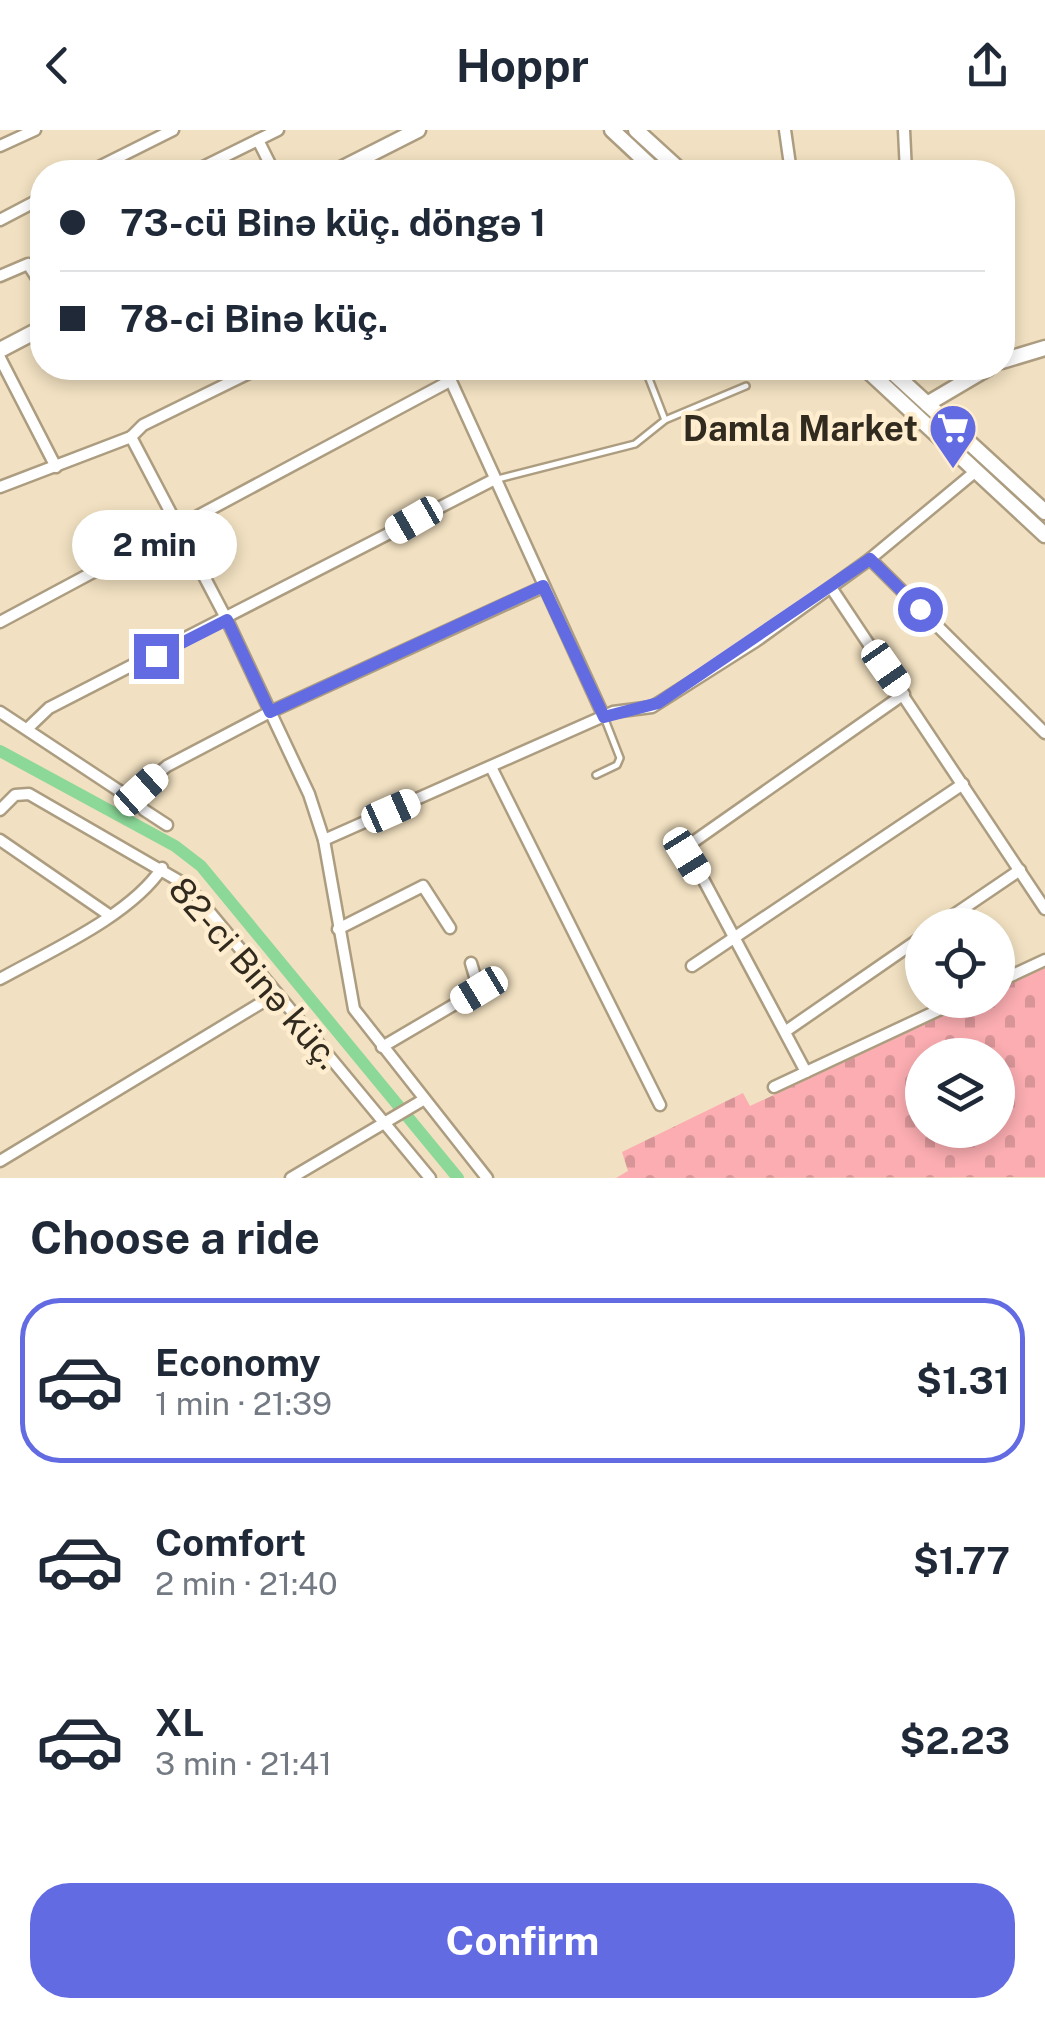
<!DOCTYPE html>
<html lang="en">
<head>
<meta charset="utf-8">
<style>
	body { margin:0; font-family:"Public Sans",sans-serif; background:#f6f6f7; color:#1f2937; height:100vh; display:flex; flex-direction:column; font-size:38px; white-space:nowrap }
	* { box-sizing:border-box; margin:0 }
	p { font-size:32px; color:#747a83 }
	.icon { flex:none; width:55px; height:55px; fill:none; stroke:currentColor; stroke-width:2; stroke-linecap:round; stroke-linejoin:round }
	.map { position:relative; height:1048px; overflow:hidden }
	.details { display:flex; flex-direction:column; background:#fff; flex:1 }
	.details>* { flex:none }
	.top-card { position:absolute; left:30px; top:30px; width:985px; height:220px; border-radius:40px; box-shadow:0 5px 15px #0003; display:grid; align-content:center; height:220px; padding:0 30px; background:#fff }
	.tools { position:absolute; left:905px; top:778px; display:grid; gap:20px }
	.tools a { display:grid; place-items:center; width:110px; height:110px; border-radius:50%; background:#fff; box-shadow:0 5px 15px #0003; font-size:50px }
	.end { position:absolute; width:45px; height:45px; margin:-22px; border:12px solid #636be3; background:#fff; box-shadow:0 0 0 5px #fff }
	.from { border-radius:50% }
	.bubble { position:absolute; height:70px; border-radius:35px; background:#fff; box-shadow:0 5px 15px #0003; font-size:32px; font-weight:700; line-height:70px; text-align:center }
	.car { position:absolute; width:30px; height:60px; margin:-30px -15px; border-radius:12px; box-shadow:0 0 8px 2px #0007; background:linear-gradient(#fff 24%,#345 0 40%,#fff 0 76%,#345 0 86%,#fff 0) }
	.top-card b { display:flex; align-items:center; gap:35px; height:95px; font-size:38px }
	.top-card b+b { border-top:2px solid #e0e1e3 }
	.top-card i { width:25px; height:25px; background:#1f2937 }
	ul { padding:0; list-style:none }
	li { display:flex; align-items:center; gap:30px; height:165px; margin:0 20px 15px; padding:0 10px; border:5px solid transparent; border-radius:40px }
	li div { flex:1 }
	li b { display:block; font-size:38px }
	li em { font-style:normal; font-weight:700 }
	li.on { border-color:#636be3 }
	li>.icon { width:90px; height:90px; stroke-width:1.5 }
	h2 { padding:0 30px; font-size:45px; line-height:120px }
	.action { display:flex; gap:20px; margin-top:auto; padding:20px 30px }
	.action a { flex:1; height:115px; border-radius:40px; background:#636be3; color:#fff; font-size:40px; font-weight:700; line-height:115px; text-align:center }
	header { display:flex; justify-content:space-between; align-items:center; height:130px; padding:0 30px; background:#fff; font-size:45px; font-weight:700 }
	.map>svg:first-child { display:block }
</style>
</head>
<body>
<header><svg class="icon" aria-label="back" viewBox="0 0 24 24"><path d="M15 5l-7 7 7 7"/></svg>Hoppr<svg class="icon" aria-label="share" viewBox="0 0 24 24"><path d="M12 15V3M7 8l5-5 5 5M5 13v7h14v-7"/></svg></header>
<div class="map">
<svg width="1045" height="1048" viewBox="0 0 1045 1048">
	<defs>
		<pattern id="cemetery-stones" width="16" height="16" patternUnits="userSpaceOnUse" patternTransform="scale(2.5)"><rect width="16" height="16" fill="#fbadb1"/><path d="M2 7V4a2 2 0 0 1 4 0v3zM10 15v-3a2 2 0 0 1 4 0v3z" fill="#d89598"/></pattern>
	</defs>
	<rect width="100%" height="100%" fill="#f1e0c1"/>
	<path fill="url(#cemetery-stones)" fill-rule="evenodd" d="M 1045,838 L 1045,1047 L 616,1048 L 628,1041 L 622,1022 L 743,963 L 750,976 L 977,870 L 998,870 L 998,860 ZM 922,925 L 998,925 L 998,1000 L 922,1000 Z"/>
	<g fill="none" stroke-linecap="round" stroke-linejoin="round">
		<path stroke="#8bd898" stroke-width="12" d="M 0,621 L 175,716 L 201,736 L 458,1048"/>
		<g stroke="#ad9d80" stroke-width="10">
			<g id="lane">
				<path d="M 646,241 L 665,290"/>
				<path d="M 494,350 L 635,314 L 665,290 L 746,256"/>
				<path d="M 596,645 L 617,635 L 620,628 L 604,587"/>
			</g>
		</g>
		<g stroke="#ad9d80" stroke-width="15">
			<g id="street">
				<path d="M 785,0 L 791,42"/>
				<path d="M 904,0 L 906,42"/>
				<path d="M 258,10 L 274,42"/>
				<path d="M 0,16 L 35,0"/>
				<path d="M 89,42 L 173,0"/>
				<path d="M 193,42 L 278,0"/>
				<path d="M 0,90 L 42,68"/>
				<path d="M 0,146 L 28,134 L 42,156"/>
				<path d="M 0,228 L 56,337"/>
				<path d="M 401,238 L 415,238"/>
				<path d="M 445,238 L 604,587"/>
				<path d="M 131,307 L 227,490 L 309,664 L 324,710 L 354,879 L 487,1048"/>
				<path d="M 131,307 L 143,295 L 253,241"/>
				<path d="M 0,357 L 131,307"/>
				<path d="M 870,429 L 1045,603"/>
				<path d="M 832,459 L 1045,779"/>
				<path d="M 0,492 L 448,252"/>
				<path d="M 0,582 L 121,662 L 133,664 L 167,636 L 270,582 L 543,457"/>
				<path d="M 27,599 L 49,578 L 493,350"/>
				<path d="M 491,637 L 660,975"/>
				<path d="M 133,664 L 144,680 L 167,695"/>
				<path d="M 0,680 L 15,665 L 29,664 L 188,756 L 430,1048"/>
				<path d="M 0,710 L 109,785"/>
				<path d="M 324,710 L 613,582 L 652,577 L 756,511 L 870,429 L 976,341"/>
				<path d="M 939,795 L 1020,740"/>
				<path d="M 338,799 L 423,756 L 450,798"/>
				<path d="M 692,836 L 963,654"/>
				<path d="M 0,849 C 50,821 130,786 162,738"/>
				<path d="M 998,852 L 1045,830"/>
				<path d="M 786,901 L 922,807"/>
				<path d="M 382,917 L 479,860 L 471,833"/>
				<path d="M 806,942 L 686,717 L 904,564"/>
				<path d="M 774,957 L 960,870"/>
				<path d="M 0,1031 L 276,864"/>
				<path d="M 291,1048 L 423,970"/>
			</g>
		</g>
		<g stroke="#ad9d80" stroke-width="19">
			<g id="secondary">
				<path d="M 612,0 L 657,42"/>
				<path d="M 636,0 L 682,42"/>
				<path d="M 335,42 L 418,0"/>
				<path d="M 0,220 L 42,198"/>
				<path d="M 1002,231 L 1045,218"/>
				<path d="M 865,238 L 1045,405"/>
				<path d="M 888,238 L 1045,382"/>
				<path d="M 927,274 L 988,238"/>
			</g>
		</g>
		<use href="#lane" stroke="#fff" stroke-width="5"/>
		<use href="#street" stroke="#fff" stroke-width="10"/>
		<use href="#secondary" stroke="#fff" stroke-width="14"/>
	</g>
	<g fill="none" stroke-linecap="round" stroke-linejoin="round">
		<path stroke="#636be3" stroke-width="12" d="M 156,526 L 227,490 L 270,582 L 543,456 L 604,587 L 658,573 L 870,429 L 920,479"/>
	</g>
	<defs>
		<g id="supermarket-pin" transform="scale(2.5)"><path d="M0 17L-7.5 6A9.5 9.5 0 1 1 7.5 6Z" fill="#636be3" stroke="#feedce"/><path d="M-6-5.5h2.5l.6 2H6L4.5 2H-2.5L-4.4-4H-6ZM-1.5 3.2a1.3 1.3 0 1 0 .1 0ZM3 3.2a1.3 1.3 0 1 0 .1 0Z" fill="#fff"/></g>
	</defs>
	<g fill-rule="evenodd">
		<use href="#supermarket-pin" x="953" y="298"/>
	</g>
	<g text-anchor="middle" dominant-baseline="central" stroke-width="9" stroke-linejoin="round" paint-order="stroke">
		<g font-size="35" font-weight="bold" fill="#312a1f" stroke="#feedce" text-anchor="end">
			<text x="918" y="298">Damla Market</text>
		</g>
		<g font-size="35" fill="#312a1f" stroke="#feedce">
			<text transform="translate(255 843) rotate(49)">82-ci Binə küç.</text>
		</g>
	</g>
</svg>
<div class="tools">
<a><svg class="icon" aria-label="locate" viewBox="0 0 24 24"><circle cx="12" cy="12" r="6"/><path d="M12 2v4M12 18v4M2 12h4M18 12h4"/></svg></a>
<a><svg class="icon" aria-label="layers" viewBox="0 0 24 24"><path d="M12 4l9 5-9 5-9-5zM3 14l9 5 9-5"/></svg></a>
</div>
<i class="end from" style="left:920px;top:479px"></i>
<i class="end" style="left:156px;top:526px"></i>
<div class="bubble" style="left:72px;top:380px;width:165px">2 min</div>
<i class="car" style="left:414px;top:390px;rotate:240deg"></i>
<i class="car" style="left:886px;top:538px;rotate:145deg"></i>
<i class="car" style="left:141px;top:660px;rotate:48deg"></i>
<i class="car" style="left:391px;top:681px;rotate:66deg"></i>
<i class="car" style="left:687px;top:726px;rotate:148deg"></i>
<i class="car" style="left:479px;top:860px;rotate:239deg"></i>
<div class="top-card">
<b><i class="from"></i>73-cü Binə küç. döngə 1</b>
<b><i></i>78-ci Binə küç.</b>
</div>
</div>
<section class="details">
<h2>Choose a ride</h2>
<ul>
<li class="on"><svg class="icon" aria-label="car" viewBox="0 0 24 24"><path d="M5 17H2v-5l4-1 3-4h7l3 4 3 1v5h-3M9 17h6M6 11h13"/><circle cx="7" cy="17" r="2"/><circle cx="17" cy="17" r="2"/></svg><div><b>Economy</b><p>1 min · 21:39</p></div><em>$1.31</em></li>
<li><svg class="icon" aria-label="car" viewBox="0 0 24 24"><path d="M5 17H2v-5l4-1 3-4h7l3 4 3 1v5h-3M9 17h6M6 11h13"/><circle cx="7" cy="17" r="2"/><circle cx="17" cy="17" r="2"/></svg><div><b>Comfort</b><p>2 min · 21:40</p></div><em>$1.77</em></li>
<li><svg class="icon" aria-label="car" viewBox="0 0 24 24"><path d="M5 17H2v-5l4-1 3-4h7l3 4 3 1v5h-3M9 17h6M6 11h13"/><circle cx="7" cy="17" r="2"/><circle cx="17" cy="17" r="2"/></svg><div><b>XL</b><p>3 min · 21:41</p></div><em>$2.23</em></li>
</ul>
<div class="action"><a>Confirm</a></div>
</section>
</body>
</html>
